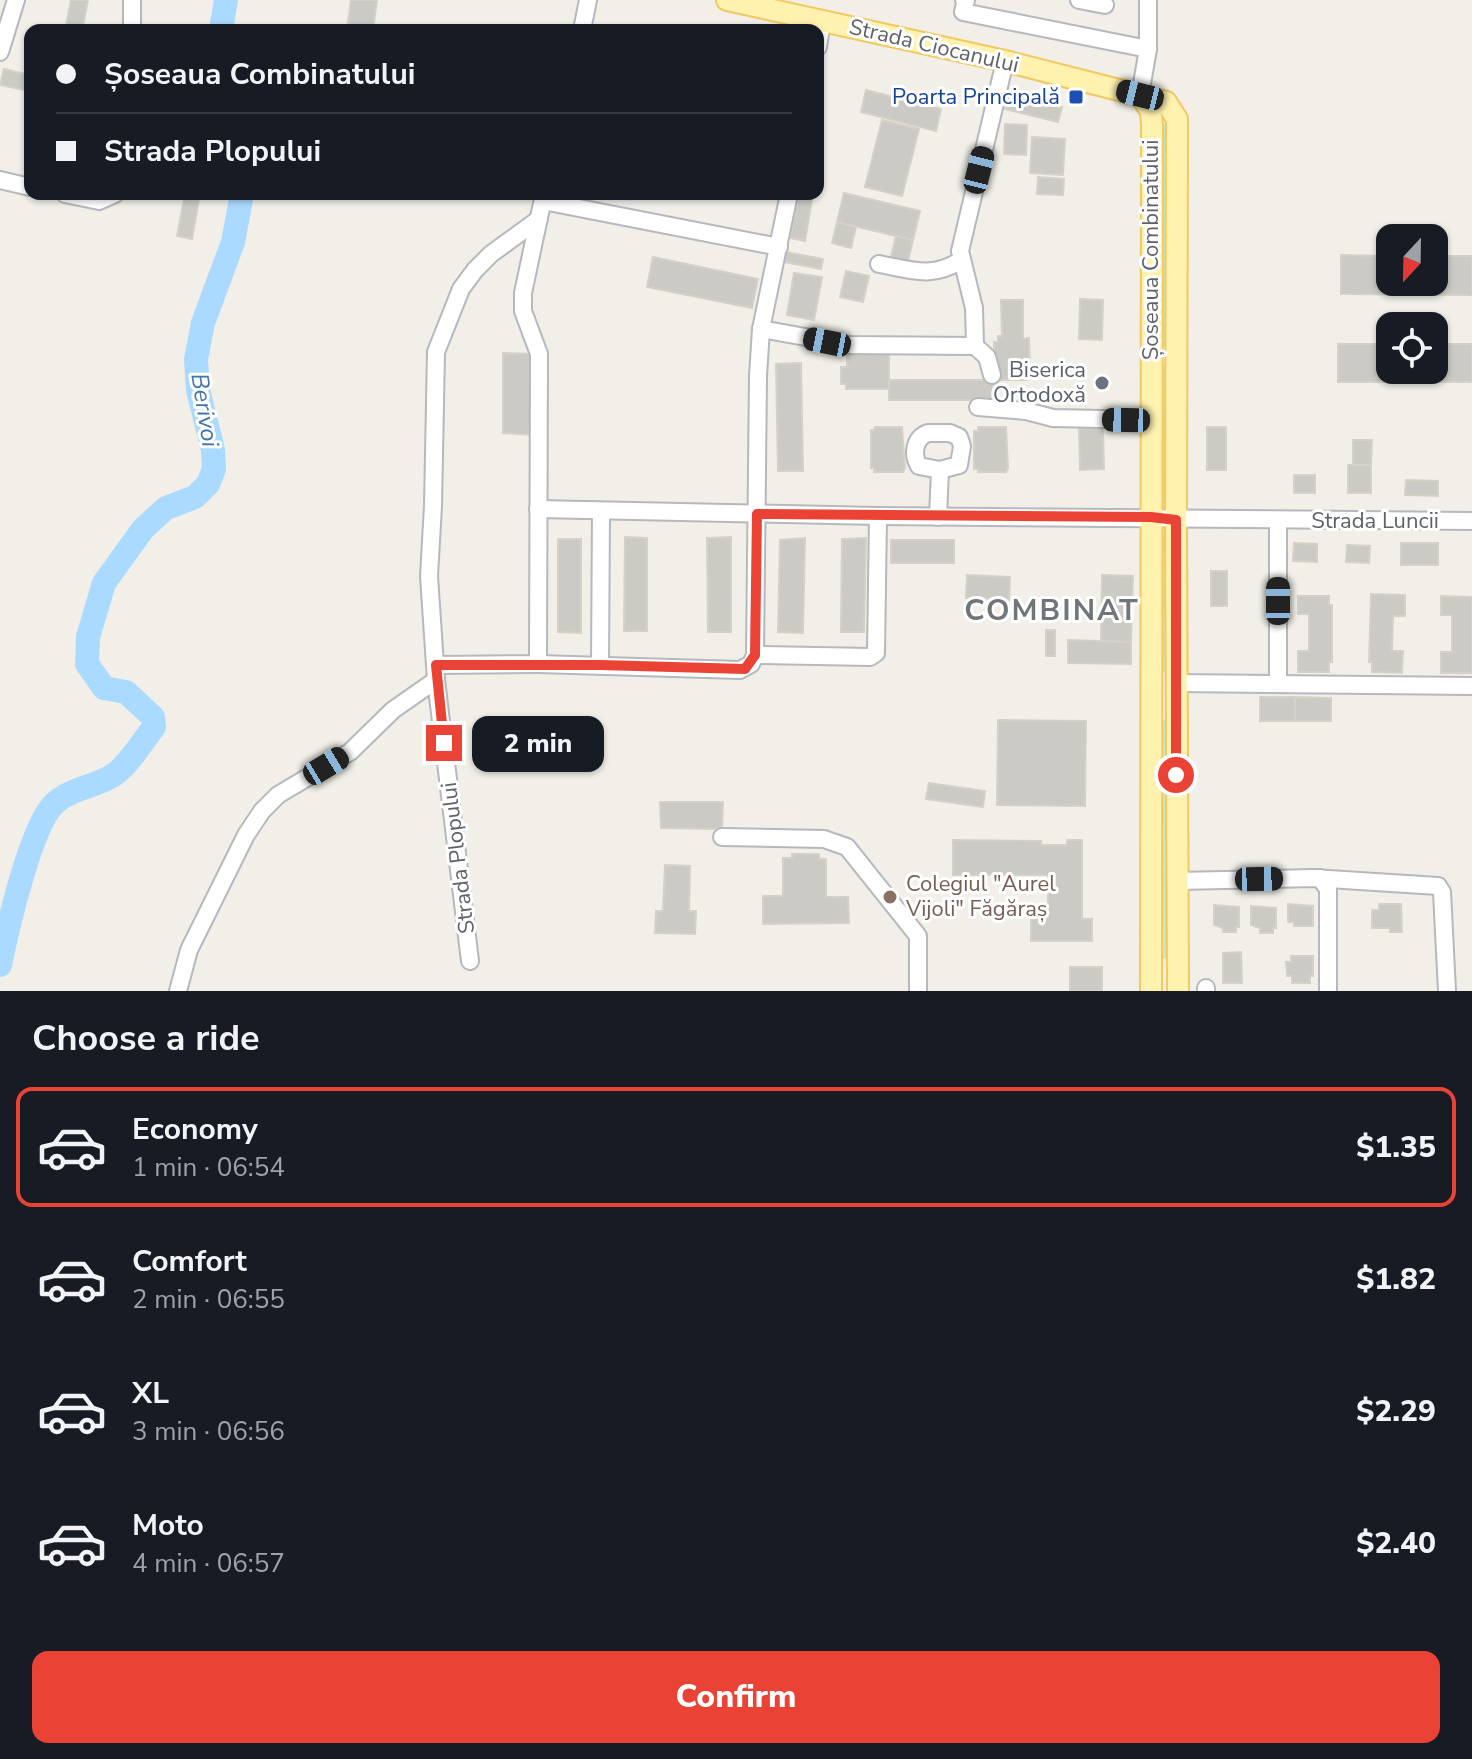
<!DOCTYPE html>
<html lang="en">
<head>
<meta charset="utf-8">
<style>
	body { margin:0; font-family:"Nunito Sans",sans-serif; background:#20242c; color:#f1f3f6; height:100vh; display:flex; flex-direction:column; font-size:30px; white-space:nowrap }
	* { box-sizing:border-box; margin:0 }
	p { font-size:26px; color:#9ea1a6 }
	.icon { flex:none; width:44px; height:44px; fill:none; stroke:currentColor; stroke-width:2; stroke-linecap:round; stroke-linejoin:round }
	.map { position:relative; height:991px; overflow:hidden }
	.sheet { display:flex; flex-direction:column; background:#171b24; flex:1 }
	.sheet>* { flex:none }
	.guide { position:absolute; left:24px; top:24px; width:800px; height:176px; border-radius:16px; box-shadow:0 2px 6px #0004; display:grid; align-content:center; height:176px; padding:0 32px; background:#171b24 }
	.needle { width:52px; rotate:202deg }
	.buttons { position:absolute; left:1376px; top:224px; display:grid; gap:16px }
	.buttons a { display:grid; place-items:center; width:72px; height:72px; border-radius:16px; background:#171b24; box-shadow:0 2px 6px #0004; font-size:40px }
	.end { position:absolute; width:36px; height:36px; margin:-18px; border:10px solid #ea4335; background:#fff; box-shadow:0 0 0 4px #fff }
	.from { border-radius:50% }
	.bubble { position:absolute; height:56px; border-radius:16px; background:#171b24; box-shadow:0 2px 6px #0004; font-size:26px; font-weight:800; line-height:56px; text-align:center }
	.car { position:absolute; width:24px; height:48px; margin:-24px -12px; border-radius:10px; box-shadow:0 0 6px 2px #0007; background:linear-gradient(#222 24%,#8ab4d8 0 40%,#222 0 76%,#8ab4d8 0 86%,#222 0) }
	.guide b { display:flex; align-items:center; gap:28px; height:76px; font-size:30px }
	.guide b+b { border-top:2px solid #363941 }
	.guide i { width:20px; height:20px; background:#f1f3f6 }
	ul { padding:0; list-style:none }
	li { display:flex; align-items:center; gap:24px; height:120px; margin:0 16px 12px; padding:0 16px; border:4px solid transparent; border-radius:16px }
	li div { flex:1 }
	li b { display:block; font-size:30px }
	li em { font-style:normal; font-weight:800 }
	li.selected { border-color:#ea4335 }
	li>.icon { width:72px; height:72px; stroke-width:1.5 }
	h2 { padding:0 32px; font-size:36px; line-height:96px }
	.action { display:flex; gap:16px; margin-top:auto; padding:16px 32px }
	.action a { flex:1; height:92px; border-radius:16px; background:#ea4335; color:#fff; font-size:32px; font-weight:800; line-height:92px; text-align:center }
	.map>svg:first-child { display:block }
</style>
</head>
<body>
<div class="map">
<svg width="1472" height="991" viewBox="0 0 1472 991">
	<rect width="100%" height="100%" fill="#f1efe8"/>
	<g fill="#c5e8c5">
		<path d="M 1166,123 L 1169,124 L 1168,345 L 1161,347 L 1160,127 Z"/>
		<path d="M 1163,366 L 1167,367 L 1168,510 L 1162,511 L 1160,510 L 1160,367 Z"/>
		<path d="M 1166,535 L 1169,537 L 1171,668 L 1161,673 L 1159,537 Z"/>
		<path d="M 1166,719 L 1169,721 L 1168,958 L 1160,959 L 1159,721 Z"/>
	</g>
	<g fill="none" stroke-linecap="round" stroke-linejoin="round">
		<g stroke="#aadaff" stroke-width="24">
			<path d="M 221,30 L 226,0"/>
			<path d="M 0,965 C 7,931 31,824 55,803 C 73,787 97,787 115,774 C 130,763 142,742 154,727 L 153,717 L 126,692 L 104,688 L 87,664 L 88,637 L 104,583 L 143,529 L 166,508 L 195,497 L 208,484 L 214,469 L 213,450 L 198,390 L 196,359 L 203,323 L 233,242 L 242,194"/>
		</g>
	</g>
	<g fill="#cccac5" stroke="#d6d1c6" stroke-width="2">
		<path d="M 71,0 L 88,0 L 82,30 L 65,30 Z"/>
		<path d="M 351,0 L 377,0 L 373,30 L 347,29 Z"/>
		<path d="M 4,69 L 30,75 L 30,91 L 0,85 Z"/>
		<path d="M 866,90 L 941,109 L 936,131 L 861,112 Z"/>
		<path d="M 1008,95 L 1062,107 L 1058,122 L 1005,109 Z"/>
		<path d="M 882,120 L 919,129 L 902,196 L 865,187 Z"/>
		<path d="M 1005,124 L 1027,125 L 1026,155 L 1004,154 Z"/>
		<path d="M 1032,137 L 1065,139 L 1063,175 L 1030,173 Z"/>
		<path d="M 1038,177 L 1064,179 L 1063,195 L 1037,194 Z"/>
		<path d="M 844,193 L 920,211 L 913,240 L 837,222 Z"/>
		<path d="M 185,194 L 200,194 L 192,239 L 177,236 Z"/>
		<path d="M 799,194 L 813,194 L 805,241 L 790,238 Z"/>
		<path d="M 837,222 L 856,227 L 851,248 L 832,243 Z"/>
		<path d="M 896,236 L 913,240 L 908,261 L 891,257 Z"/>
		<path d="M 786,252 L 823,259 L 821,269 L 784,262 Z"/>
		<path d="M 1341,255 L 1390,256 L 1390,282 L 1434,282 L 1434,256 L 1472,256 L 1472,295 L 1341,294 Z"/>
		<path d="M 653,257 L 758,279 L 752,308 L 647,287 Z"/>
		<path d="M 846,271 L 869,276 L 863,302 L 840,297 Z"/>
		<path d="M 794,273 L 822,277 L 814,320 L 787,315 Z"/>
		<path d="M 1080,299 L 1103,300 L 1102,340 L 1079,339 Z"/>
		<path d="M 1001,300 L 1023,300 L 1023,339 L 1029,338 L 1030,368 L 1026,368 L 1027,380 L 998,380 L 998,367 L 994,367 L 994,342 L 998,342 L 998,336 L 1002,336 Z"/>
		<path d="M 1338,344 L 1390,344 L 1390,370 L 1434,370 L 1434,344 L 1472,344 L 1472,382 L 1338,382 Z"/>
		<path d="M 503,353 L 533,354 L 533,435 L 503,433 Z"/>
		<path d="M 847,354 L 889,354 L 889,389 L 846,389 L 846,384 L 841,384 L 841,367 L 847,367 Z"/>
		<path d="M 801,363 L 803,471 L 778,471 L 776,364 Z"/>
		<rect x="889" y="380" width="104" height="20"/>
		<path d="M 875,427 L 902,427 L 905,468 L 903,472 L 874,472 L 874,468 L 871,468 L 871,430 L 874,430 Z"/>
		<path d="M 978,427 L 1006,427 L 1008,468 L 1006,472 L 978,472 L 978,469 L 974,469 L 974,431 L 978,431 Z"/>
		<rect x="1207" y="427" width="19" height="43"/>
		<path d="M 1103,428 L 1104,469 L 1080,470 L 1079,429 Z"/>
		<path d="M 1353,440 L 1372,440 L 1371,465 L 1353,465 Z"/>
		<rect x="1348" y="465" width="23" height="28"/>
		<rect x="1294" y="475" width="21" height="18"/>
		<path d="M 1406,480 L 1438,481 L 1438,496 L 1405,495 Z"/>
		<path d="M 625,537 L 647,538 L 647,631 L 624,631 Z"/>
		<path d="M 731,537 L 731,632 L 708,632 L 707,538 Z"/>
		<path d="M 805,538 L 803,633 L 778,632 L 780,540 Z"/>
		<path d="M 866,538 L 864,632 L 841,632 L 842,539 Z"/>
		<path d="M 558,539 L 581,539 L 581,633 L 558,632 Z"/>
		<rect x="891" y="540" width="63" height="23"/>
		<path d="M 1294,543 L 1317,544 L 1317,562 L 1293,561 Z"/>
		<rect x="1401" y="543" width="37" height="22"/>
		<path d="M 1347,545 L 1370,546 L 1369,563 L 1346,562 Z"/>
		<rect x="1211" y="571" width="16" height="35"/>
		<path d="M 967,575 L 1010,577 L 1009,600 L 966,598 Z"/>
		<path d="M 1102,575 L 1133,576 L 1131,642 L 1101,641 Z"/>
		<path d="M 1371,594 L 1405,595 L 1405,616 L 1393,616 L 1392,651 L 1403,651 L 1402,673 L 1372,672 L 1372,662 L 1369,662 Z"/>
		<path d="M 1298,596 L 1329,596 L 1329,605 L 1332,605 L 1332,662 L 1329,662 L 1329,672 L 1298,672 L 1298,651 L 1309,651 L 1309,614 L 1298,614 Z"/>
		<path d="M 1441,596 L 1472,597 L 1472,673 L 1441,673 L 1441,652 L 1452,652 L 1452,615 L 1441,615 Z"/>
		<rect x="1046" y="630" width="9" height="26"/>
		<path d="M 1068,640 L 1131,642 L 1131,664 L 1068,663 Z"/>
		<rect x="1260" y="697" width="35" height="24"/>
		<path d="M 1295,697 L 1331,698 L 1331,721 L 1295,721 Z"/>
		<path d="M 998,720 L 1086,721 L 1085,806 L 997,805 Z"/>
		<path d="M 929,783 L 985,791 L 983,807 L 926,799 Z"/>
		<path d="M 660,802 L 723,802 L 722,829 L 661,828 Z"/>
		<path d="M 953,840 L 1041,841 L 1041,845 L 1067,845 L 1067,840 L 1082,840 L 1082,919 L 1092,919 L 1092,941 L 1031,941 L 1031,918 L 1048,918 L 1048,875 L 953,875 Z"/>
		<path d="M 792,854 L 819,854 L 819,859 L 826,859 L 826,897 L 848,897 L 849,923 L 763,924 L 763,896 L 783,896 L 783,858 L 792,858 Z"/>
		<path d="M 665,865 L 690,866 L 689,911 L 696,911 L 695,934 L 655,933 L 656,911 L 663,911 Z"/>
		<path d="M 1288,904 L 1313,906 L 1313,926 L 1294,926 L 1294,922 L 1288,922 Z"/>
		<path d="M 1379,904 L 1401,904 L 1402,932 L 1390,932 L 1390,928 L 1372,928 L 1372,910 L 1379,910 Z"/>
		<path d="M 1214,905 L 1239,907 L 1239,927 L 1236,927 L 1236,932 L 1223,932 L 1223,928 L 1214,925 Z"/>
		<path d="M 1251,906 L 1276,908 L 1276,928 L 1273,928 L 1273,933 L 1260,933 L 1260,928 L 1251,925 Z"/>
		<path d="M 1241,952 L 1242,983 L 1223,983 L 1223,953 Z"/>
		<path d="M 1291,956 L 1313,956 L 1313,976 L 1310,976 L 1310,983 L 1292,983 L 1292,976 L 1287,976 L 1286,962 L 1291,962 Z"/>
		<rect x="1070" y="967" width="32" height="24"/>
	</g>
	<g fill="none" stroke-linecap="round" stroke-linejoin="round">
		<g stroke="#b5b8bc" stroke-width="20">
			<g id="minor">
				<path d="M 964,0 L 966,0 L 963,12 L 1148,49"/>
				<path d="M 1079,0 L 1105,5"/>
				<path d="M 132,30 L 132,0"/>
				<path d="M 582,30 L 588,0"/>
				<path d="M 818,47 L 822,21"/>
				<path d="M 0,52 L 16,0"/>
				<path d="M 1140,95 L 1148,49 L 1148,0"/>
				<path d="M 0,180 L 30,187"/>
				<path d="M 65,194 L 99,201 L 115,194"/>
				<path d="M 543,201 L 779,247"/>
				<path d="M 879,264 C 911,270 933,279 961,260"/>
				<path d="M 761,329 L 850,345 L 975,346 L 974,308 L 960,251 L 1005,61"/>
				<path d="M 975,346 L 987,357 L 992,375"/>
				<path d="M 978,407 L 1026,411 L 1053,418 L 1151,420"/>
				<path d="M 928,433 L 950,433 L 959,437 L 962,446 L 959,465 L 940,470 L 919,466 C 912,455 914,438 928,433 Z"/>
				<path d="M 538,509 L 878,516 L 1472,521"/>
				<path d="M 938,517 L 940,470"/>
				<path d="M 1278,520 L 1278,683"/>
				<path d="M 755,655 L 870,657 L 876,653 L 878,516"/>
				<path d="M 538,664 L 740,670 L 751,664 L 755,655 L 758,376 L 761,329 L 789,194"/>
				<path d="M 436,665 L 538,664 L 539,354 L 523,311 L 523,293 L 544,194"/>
				<path d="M 600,665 L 601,512"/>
				<path d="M 1176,683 L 1472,686"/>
				<path d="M 722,837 L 824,839 L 847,847 L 918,936 L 918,991"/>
				<path d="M 1320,878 L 1328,889 L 1328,991"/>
				<path d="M 1177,881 L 1313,878 L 1438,886 L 1442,892 L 1447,991"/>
				<path d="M 470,961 L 436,680 L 429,576 L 433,506 L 436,352 L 461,289 L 475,270 L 491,254 L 539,219"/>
				<path d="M 1206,988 L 1206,991"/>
				<path d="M 178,991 L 189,950 L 246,835 L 262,811 L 278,795 L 350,752 L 393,710 L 436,680"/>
			</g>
		</g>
		<g stroke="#f2c960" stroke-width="24">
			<g id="major">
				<path d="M 727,0 L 1005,61 L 1166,102 L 1177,119 L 1176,520 L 1178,991"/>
				<path d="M 1140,95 L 1151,111 L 1152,126 L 1151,991"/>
			</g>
		</g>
		<use href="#minor" stroke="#fff" stroke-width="16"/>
		<use href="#major" stroke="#fff2af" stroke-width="20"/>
	</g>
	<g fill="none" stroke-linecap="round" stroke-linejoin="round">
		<path stroke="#ea4335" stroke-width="10" d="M 444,743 L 436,665 L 600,665 L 745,669 L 755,655 L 757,514 L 1151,517 L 1176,520 L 1176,775"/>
	</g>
	<rect fill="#1a4fb4" stroke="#fff" stroke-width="3" x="1068" y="89" width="16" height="16" rx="4"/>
	<circle fill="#6b7280" stroke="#fff" stroke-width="3" cx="1102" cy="383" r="8"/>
	<circle fill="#8d6e63" stroke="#fff" stroke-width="3" cx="890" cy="897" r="8"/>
	<g text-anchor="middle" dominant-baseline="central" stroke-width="6" stroke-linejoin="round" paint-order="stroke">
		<g font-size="22" fill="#5f6368" stroke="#fff">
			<text transform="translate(934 46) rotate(13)">Strada Ciocanului</text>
			<text transform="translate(1151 250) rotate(-90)">Șoseaua Combinatului</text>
			<text x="1375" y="521">Strada Luncii</text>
			<text transform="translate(458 858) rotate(-97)">Strada Plopului</text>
		</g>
		<g font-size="22" fill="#164399" stroke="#fff" text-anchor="end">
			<text x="1060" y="97">Poarta Principală</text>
		</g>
		<g font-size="22" fill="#5b616d" stroke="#fff" text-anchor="end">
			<text x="1086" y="370">Biserica<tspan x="1086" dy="25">Ortodoxă</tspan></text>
		</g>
		<g font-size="22" fill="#785e54" stroke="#fff" text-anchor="start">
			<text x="906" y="884">Colegiul "Aurel<tspan x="906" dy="25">Vijoli" Făgăraș</tspan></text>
		</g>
		<g font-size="24" font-style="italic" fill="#4174aa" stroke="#fff">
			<text transform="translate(205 410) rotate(81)">Berivoi</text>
		</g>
		<g font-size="30" font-weight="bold" letter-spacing="2" fill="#70757a" stroke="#fff">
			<text x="1052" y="610">COMBINAT</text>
		</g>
	</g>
</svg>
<div class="buttons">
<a><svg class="needle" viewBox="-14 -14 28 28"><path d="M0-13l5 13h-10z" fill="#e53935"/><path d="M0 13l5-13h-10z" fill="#9ea1a6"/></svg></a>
<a><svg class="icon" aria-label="locate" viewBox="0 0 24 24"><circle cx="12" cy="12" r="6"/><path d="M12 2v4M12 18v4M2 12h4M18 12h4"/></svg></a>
</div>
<i class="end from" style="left:1176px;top:775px"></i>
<i class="end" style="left:444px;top:743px"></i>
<div class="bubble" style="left:472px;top:716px;width:132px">2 min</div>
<i class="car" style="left:1140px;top:95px;rotate:284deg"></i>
<i class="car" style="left:979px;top:170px;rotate:14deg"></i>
<i class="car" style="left:827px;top:342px;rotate:281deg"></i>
<i class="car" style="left:1126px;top:420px;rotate:271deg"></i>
<i class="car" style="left:1278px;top:601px;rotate:0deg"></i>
<i class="car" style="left:326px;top:766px;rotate:59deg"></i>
<i class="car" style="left:1259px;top:879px;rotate:89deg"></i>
<div class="guide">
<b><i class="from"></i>Șoseaua Combinatului</b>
<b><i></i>Strada Plopului</b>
</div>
</div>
<section class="sheet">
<h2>Choose a ride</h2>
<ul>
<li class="selected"><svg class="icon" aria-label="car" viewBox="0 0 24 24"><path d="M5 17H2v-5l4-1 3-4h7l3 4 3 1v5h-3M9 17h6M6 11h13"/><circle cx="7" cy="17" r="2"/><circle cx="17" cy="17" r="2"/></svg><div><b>Economy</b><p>1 min · 06:54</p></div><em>$1.35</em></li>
<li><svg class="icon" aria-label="car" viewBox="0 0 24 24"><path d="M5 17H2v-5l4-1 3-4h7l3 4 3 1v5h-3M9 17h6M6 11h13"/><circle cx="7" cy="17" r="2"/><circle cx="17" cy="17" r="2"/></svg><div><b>Comfort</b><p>2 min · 06:55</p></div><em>$1.82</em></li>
<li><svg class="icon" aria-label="car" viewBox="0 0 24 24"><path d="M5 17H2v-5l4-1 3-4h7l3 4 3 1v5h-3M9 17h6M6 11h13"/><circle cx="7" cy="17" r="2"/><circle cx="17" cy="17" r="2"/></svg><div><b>XL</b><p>3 min · 06:56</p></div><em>$2.29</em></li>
<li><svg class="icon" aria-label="car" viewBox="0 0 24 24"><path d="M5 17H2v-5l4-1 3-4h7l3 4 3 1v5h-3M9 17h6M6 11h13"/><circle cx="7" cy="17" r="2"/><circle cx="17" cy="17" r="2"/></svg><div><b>Moto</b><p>4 min · 06:57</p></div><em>$2.40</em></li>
</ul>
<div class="action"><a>Confirm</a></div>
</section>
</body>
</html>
